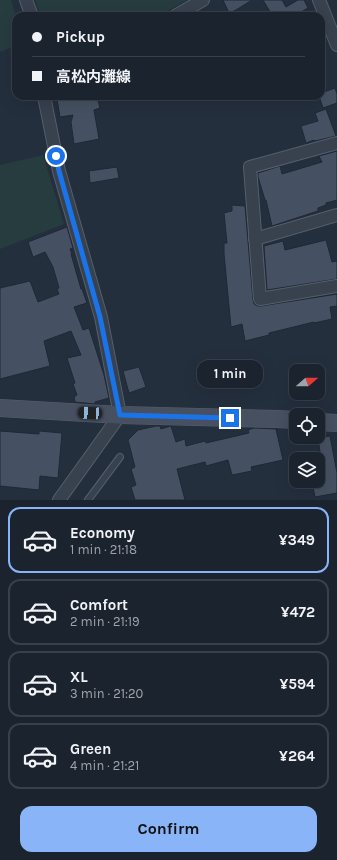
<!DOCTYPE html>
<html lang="en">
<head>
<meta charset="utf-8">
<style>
	body { margin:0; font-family:Karla,"Noto Sans JP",sans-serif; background:#242b36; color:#f1f3f6; height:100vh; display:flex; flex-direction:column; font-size:15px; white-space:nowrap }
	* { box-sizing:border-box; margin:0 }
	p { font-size:13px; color:#a0a4aa }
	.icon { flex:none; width:22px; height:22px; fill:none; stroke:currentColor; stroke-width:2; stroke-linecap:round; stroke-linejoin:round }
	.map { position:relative; height:500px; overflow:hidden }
	.panel { display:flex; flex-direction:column; background:#1b232e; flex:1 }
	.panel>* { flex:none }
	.hud { position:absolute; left:12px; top:12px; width:313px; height:88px; border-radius:12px; box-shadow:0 4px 16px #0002,0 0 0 1px #39404a; display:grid; align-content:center; height:88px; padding:0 20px; background:#1b232e }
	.needle { width:26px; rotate:70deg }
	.tools { position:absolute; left:289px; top:364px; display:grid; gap:8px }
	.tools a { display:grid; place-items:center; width:36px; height:36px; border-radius:8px; background:#1b232e; box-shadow:0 4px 16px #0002,0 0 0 1px #39404a; font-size:20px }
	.end { position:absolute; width:18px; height:18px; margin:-9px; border:5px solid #1a73e8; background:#fff; box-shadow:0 0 0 2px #fff }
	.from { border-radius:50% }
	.bubble { position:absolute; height:28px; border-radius:12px; background:#1b232e; box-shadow:0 4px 16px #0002,0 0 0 1px #39404a; font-size:13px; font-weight:700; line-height:28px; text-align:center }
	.car { position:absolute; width:12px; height:24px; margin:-12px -6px; border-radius:5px; box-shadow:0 0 3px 1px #0007; background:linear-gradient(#222 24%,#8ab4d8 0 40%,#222 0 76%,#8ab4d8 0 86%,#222 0) }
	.hud b { display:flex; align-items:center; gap:14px; height:38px; font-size:15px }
	.hud b+b { border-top:1px solid #39404a }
	.hud i { width:10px; height:10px; background:#f1f3f6 }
	ul { padding:7px 0 0; list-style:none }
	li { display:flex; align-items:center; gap:12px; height:66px; margin:0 8px 6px; padding:0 12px; border:2px solid #39404a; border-radius:12px }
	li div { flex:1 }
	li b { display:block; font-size:15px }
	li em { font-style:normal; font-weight:700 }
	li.selected { border-color:#8ab4f8 }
	li>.icon { width:36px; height:36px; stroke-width:1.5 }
	.action { display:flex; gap:8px; margin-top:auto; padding:8px 20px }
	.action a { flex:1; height:46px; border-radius:12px; background:#8ab4f8; color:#111; font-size:16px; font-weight:700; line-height:46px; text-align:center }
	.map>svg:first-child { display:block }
</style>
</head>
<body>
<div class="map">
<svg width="337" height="500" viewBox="0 0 337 500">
	<rect width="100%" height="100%" fill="#242f3e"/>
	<g fill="#263c3f">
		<path d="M 0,0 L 11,0 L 16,16 L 16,46 L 0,52 Z"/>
		<path d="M 35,0 L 187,0 L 158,16 L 41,16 Z"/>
		<path d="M 43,155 L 64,224 L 0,249 L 0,165 Z"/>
	</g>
	<g fill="#455162" stroke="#1f2835">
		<path d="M 223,0 L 252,0 L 236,10 L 229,13 Z"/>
		<path d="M 263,0 L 282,0 L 286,7 L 298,0 L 304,0 L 308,8 L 294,16 L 270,16 L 272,15 Z"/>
		<path d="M 335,88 L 337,94 L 337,103 L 323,108 L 319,96 L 321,96 L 321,93 Z"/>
		<path d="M 70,96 L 97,96 L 100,108 L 94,110 L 99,139 L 74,144 L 71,122 L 73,115 L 60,117 L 57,99 Z"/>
		<path d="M 326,109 L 336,136 L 315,141 L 314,140 L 306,143 L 301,126 L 318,121 L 315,113 Z"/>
		<path d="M 337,151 L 337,200 L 326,203 L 326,205 L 318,208 L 318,211 L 272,226 L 266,200 L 265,200 L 258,177 L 258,173 L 280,166 L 282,174 L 322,162 L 319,156 Z"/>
		<path d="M 117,167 L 119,178 L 90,183 L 89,171 Z"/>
		<path d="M 232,205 L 245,206 L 253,300 L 254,304 L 258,306 L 261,306 L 337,294 L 337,306 L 330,307 L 332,319 L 314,323 L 314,322 L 269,333 L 269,335 L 245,341 L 242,324 L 231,327 L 224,254 L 224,243 L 227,243 L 224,213 L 232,211 Z"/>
		<path d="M 67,227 L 73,248 L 70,249 L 72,254 L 71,254 L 81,289 L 82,289 L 87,303 L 74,307 L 83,330 L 89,328 L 104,375 L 109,398 L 95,402 L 95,404 L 75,402 L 74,397 L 77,395 L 73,384 L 75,383 L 67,358 L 81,355 L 71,331 L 44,341 L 50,366 L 0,379 L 0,288 L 30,281 L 38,302 L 59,294 L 57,289 L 59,288 L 53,267 L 45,252 L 33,257 L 28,242 Z"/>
		<path d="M 326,240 L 332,262 L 337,261 L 337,279 L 267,290 L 264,246 L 283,241 L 285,250 Z"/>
		<path d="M 139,367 L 146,387 L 129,393 L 123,371 Z"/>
		<path d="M 156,426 L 160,426 L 161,429 L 171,426 L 176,442 L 185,439 L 186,446 L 205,441 L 206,443 L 249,433 L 248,430 L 254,428 L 276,429 L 283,460 L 251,467 L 252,471 L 232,475 L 228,460 L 206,466 L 205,462 L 177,469 L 185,500 L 135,500 L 131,487 L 136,485 L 131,469 L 135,467 L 128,440 L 138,430 Z"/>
		<path d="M 0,431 L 39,434 L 39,431 L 62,433 L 58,478 L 40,476 L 39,490 L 0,486 Z"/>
		<path d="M 330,436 L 337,473 L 337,493 L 315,497 L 312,481 L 318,481 L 318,453 L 320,452 L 318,438 Z"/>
	</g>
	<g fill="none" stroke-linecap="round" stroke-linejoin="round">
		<g stroke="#565f6c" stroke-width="8">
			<path id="lane" d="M 88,500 L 120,457"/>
		</g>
		<g stroke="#565f6c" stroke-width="14">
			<g id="street">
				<path d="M 26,0 L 32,16"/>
				<path d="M 319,0 L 337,45"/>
				<path d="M 175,16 L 203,0"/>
				<path d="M 44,96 L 59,171 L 101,317 L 120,415 L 59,500"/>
				<path d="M 337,143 L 250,167 L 260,299 L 337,286"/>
				<path d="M 255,239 L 337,215"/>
			</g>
		</g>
		<g stroke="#565f6c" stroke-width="18">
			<g id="secondary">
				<path d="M 0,408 L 120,415 L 277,419 L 296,420"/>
				<path d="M 318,422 L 337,423"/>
			</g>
		</g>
		<use href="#lane" stroke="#38414e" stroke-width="6"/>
		<use href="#street" stroke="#38414e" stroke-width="12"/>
		<use href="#secondary" stroke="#465061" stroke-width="17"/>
	</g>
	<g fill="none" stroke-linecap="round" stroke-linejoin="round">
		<path stroke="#1a73e8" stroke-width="5" d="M 56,156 L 59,171 L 100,317 L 120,415 L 230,418"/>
	</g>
</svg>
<div class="tools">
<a><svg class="needle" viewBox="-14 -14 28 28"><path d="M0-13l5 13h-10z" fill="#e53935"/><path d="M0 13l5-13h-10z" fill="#a0a4aa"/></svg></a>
<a><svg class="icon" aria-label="locate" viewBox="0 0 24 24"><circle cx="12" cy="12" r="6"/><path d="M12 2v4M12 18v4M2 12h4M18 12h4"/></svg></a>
<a><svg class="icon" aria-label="layers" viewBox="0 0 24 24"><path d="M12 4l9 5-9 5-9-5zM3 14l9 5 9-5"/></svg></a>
</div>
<i class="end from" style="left:56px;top:156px"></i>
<i class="end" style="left:230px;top:418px"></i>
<div class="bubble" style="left:197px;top:360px;width:66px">1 min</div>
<i class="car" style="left:90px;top:413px;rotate:273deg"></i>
<div class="hud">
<b><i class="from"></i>Pickup</b>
<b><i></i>高松内灘線</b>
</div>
</div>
<section class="panel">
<ul>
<li class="selected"><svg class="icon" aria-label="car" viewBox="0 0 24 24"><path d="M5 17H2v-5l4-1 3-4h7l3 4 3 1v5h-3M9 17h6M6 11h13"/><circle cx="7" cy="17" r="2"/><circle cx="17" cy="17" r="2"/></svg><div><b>Economy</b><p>1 min · 21:18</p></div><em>¥349</em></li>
<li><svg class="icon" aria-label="car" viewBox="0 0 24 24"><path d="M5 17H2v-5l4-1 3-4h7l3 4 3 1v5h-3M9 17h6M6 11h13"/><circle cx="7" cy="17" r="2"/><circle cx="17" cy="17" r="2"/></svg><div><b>Comfort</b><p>2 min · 21:19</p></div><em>¥472</em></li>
<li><svg class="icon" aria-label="car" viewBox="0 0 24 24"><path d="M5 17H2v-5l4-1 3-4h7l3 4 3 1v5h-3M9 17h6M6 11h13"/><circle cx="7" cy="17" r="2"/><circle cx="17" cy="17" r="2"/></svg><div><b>XL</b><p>3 min · 21:20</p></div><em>¥594</em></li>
<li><svg class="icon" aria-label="car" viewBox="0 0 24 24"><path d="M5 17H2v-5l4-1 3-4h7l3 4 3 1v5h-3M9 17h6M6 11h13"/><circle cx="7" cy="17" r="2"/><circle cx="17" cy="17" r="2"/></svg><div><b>Green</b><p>4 min · 21:21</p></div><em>¥264</em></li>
</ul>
<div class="action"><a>Confirm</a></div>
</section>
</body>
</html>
